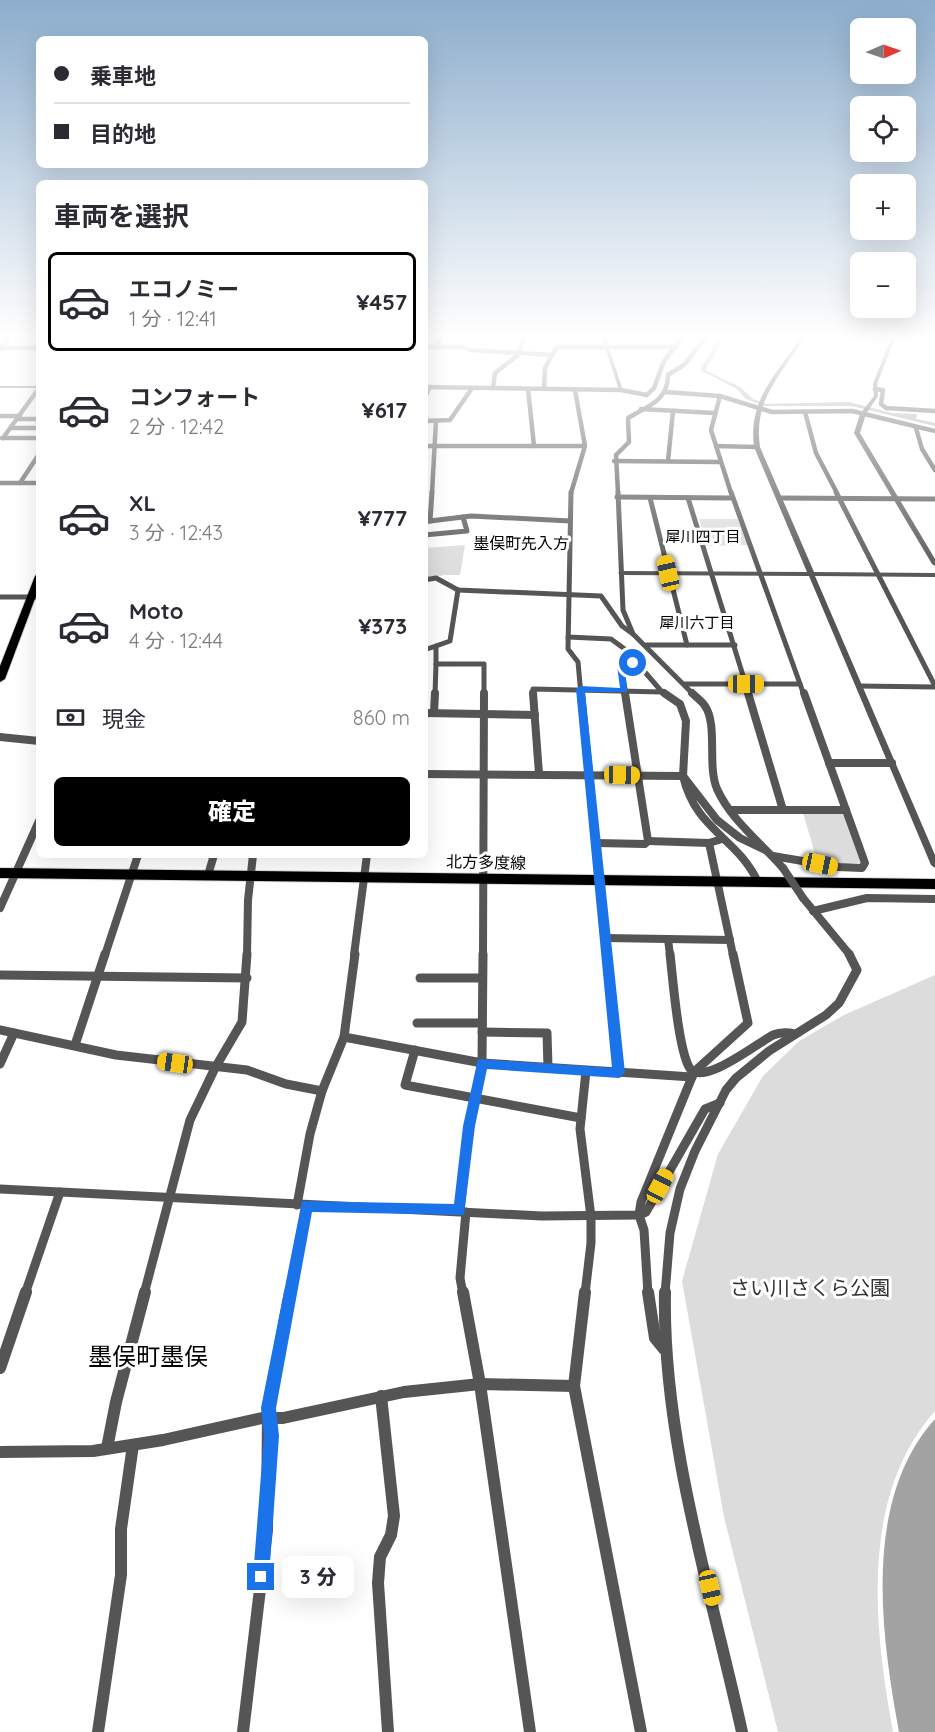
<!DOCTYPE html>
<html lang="ja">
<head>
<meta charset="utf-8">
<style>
	body { margin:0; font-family:Quicksand,"Noto Sans JP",sans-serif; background:#f7f7f7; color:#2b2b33; height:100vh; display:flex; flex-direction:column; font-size:22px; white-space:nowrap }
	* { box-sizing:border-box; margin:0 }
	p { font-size:20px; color:#7c7c81 }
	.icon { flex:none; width:33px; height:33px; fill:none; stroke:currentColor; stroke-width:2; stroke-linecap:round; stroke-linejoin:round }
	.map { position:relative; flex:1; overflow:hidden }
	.drawer { position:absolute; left:36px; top:180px; width:392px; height:678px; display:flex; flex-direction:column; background:#fff; border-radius:9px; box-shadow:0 6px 24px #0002 }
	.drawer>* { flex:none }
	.hud { position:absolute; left:36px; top:36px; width:392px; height:132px; border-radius:9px; box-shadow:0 6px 24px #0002; display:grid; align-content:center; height:132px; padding:0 18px; background:#fff }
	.needle { width:39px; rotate:88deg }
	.buttons { position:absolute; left:850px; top:18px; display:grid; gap:12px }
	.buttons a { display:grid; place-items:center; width:66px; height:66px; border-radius:9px; background:#fff; box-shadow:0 6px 24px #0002; font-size:30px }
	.end { position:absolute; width:27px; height:27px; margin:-14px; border:8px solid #1a73e8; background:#fff; box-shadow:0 0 0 3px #fff }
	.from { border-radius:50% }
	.bubble { position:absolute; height:42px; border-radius:9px; background:#fff; box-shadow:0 6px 24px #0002; font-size:20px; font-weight:800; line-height:42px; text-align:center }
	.car { position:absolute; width:18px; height:36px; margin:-18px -9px; border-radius:8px; box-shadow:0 0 4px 2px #0007; background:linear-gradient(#f5c518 24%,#345 0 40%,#f5c518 0 76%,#345 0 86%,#f5c518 0) }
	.hud b { display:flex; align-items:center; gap:21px; height:57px; font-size:22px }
	.hud b+b { border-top:2px solid #e1e1e2 }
	.hud i { width:15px; height:15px; background:#2b2b33 }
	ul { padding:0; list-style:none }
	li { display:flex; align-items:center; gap:18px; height:99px; margin:0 12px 9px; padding:0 6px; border:3px solid transparent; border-radius:9px }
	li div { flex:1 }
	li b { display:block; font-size:22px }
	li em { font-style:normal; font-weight:800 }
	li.selected { border-color:#000 }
	li>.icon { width:54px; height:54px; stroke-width:1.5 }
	h2 { padding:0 18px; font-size:27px; line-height:72px }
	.pay { display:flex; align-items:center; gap:15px; height:66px; padding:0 18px; font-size:22px }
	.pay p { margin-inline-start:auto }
	.action { display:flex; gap:12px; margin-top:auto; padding:12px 18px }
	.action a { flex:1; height:69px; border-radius:9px; background:#000; color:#fff; font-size:24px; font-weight:800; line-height:69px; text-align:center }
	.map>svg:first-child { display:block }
</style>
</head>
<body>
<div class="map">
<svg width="935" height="1732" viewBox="0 0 935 1732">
	<rect width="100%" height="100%" fill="#fff"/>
	<g fill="#dcdcdc">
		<path d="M 699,519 L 738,519 L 748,545 L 707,546 Z"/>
		<path d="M 465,545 L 460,575 L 444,575 L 425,579 L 425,548 Z"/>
		<path d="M 803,813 L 844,813 L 861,863 L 839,864 L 816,857 Z"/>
		<path d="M 935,975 L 935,1411 C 859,1497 874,1628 893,1732 L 778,1732 L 724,1517 L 682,1281 L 718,1154 L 763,1076 L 799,1041 L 844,1015 Z"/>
	</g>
	<g fill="#a3a3a3">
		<path d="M 719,338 L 724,338 L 705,370 L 740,387 L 753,399 L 766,404 L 849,402 L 892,413 L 917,414 L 916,419 L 935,423 L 935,426 L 852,406 L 765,406 L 746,399 L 737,389 L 700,370 Z"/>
		<path d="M 935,1419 L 935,1732 L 899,1732 C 881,1634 862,1500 935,1419 Z"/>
	</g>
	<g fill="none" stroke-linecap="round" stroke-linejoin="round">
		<g stroke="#dbdbdb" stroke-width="2">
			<g id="primary">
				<path d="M 39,573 L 39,588 L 5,679 L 0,682 L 0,666 L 35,576 Z"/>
				<path d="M 0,868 L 935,879 L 935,889 L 0,878 Z"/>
			</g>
		</g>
		<g stroke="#555" stroke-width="4.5">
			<path d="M 439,338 L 439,347"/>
			<path d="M 424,347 L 463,347 L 470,350 L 552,355 L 557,347 L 676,347"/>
			<path d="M 0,348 L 39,348"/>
			<path d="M 0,348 L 9,338"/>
			<path d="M 424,387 L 621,390 L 647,395 L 654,388 L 664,361 L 682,338"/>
			<path d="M 493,388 L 495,373 L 518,355 L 524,338"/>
			<path d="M 528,389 L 534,446"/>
			<path d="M 544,389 L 545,368 L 552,355"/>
			<path d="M 875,389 L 883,390 L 881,404 L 886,408 L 935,411"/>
			<path d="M 666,392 L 720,396 L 772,412 L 852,411 L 935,431"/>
			<path d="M 720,396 L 711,430 L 731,493"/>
			<path d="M 424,399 L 430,387"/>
			<path d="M 424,409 L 424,418"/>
			<path d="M 641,409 L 714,413"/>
			<path d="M 805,412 L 816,453 L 837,493"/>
			<path d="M 0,416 L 20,416"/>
			<path d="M 18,419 L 39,419"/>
			<path d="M 424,421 L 450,420 L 472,388"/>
			<path d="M 11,428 L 39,428"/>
			<path d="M 916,428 L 922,449 L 935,470"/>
			<path d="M 2,438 L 39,438"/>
			<path d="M 3,438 L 39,388"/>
			<path d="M 424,446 L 585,446"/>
			<path d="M 716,446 L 757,447"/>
			<path d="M 614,461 L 720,462"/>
			<path d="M 668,461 L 673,411"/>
			<path d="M 0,483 L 39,483"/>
			<path d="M 20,483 L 39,454"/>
			<path d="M 432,493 L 436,421"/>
			<path d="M 571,493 L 585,446 L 575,390"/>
			<path d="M 618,493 L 616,455 L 629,442 L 628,418 C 648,406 668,401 668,375 L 685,364 L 705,338"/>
		</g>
		<g stroke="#555" stroke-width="5">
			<path d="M 571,492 L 568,649 L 578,662 L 581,695"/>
			<path d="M 618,492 L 623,610 L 633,634 L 694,695"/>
			<path d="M 731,492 L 804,695"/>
			<path d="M 836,492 L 935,686"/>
			<path d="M 617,497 L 732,498"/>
			<path d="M 650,498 L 687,645"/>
			<path d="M 688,498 L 749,695"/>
			<path d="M 779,498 L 935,499"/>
			<path d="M 430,521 L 471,516 L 570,521"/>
			<path d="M 424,522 L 430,521 L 432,492"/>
			<path d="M 424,535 L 467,531 L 463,517"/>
			<path d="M 424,580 L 436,578 L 458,590 L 601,596 L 622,626 L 633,634"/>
			<path d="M 0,597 L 39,597"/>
			<path d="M 568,637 L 611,639 L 626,650 L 662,692"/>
			<path d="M 646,645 L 735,645"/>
			<path d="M 436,646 L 450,641 L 458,590"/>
			<path d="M 424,650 L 436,646 L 436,664 L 484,664 L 484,695"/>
			<path d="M 685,684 L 800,684"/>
			<path d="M 859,686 L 935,687"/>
			<path d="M 435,695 L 436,664"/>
			<path d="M 533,695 L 533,689 L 662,692 L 666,695"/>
			<path d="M 626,695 L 621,665 L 636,662"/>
		</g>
		<g stroke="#555" stroke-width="8">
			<path d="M 533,693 L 539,774"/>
			<path d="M 581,693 L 607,955"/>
			<path d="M 692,693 C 696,697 702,701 705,706 C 718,725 707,765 717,789 C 731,820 761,843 783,868"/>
			<path d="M 748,693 L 783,810"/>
			<path d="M 424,713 L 535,715"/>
			<path d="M 434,713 L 435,693"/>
			<path d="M 0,737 L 39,741"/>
			<path d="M 829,763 L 892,763"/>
			<path d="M 424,774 L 683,776 L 686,721 L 680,704 L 664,693"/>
			<path d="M 730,810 L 846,810"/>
			<path d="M 722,839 L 709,843 L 733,955"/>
			<path d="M 648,841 L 709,843"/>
			<path d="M 596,843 L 645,844 L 648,841 L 625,693"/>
			<path d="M 773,856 L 838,867 L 862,868 L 865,863 L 804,693"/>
			<path d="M 208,875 L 214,855"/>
			<path d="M 758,882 C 736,836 696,831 683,776 L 717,820 L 740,838 L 765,850"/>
			<path d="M 803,898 L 850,955"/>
			<path d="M 0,908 L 39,821"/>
			<path d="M 813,911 L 867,898 L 935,899"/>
			<path d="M 605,938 L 730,940"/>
			<path d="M 668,939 L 670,955"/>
			<path d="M 105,955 L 138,855"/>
			<path d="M 247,955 L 248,900 L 253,855"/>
			<path d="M 354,955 L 367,855"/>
			<path d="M 483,955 L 484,693"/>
		</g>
		<g stroke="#555" stroke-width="9">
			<path d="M 607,954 L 619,1073"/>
			<path d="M 670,954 C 673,980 678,1046 689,1067 C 700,1089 759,1042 773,1035 C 780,1032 787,1032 795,1034"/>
			<path d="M 0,975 L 247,978"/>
			<path d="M 420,978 L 482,978"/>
			<path d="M 417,1023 L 482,1023"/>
			<path d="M 0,1030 L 116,1055 L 247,1070 L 286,1084 L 322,1091"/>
			<path d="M 482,1032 L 547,1033 L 548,1068"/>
			<path d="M 344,1037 L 482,1063 L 483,954"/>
			<path d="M 75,1045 L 105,954"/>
			<path d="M 415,1050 L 405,1085 L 581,1118"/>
			<path d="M 0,1064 L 14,1033"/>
			<path d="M 0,1189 L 542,1216 L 639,1215 L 646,1212 L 705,1109 L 720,1103"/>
			<path d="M 297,1205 L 310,1134 L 322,1091 L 344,1037 L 355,954"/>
			<path d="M 460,1210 L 469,1126 L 482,1063 L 692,1077"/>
			<path d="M 25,1294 L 60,1192"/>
			<path d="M 144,1294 L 190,1120 L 215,1068 L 242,1022 L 247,954"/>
			<path d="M 289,1294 L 306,1205"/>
			<path d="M 463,1294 L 460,1278 L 466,1212"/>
			<path d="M 585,1294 L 591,1243 L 591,1217 L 580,1129 L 586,1071"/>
			<path d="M 648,1294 L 644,1230 L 639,1215 L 641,1202 L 694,1072 L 748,1023 L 733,954"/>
			<path d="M 665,1294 L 670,1233 L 680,1189 L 695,1151 L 726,1090 L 736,1078 L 769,1051 L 826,1015 L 839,1003 L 857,970 L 849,954"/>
		</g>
		<g stroke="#555" stroke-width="12">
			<path d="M 463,1292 L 480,1384 L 530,1732"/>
			<path d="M 585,1292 L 574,1386 L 641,1732"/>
			<path d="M 648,1292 L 655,1338 L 664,1349"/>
			<path d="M 665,1292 C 662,1437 711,1591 742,1732"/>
			<path d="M 0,1368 L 26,1292"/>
			<path d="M 381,1396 L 394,1516 L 391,1535 L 380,1557 L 378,1583 L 388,1732"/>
			<path d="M 107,1448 L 116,1402 L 145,1292"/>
			<path d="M 0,1452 L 93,1451 L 163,1440 L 262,1418 L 283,1418 L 404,1392 L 480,1384 L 574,1386"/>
			<path d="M 98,1732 L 121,1575 L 121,1529 L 133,1445"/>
			<path d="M 243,1732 L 267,1530 L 268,1408 L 290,1292"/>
		</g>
		<g fill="#555" fill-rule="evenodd">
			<path d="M 602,338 L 606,338 L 623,391 L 619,390 Z"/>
			<path d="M 800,338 L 804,338 C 781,376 753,399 760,447 L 814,572 L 935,573 L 935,577 L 815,576 L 935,855 L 935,868 L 931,865 L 809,576 L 621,575 L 618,573 L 621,571 L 807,572 L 754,447 C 748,399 776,376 800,338 Z"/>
			<path d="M 891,338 L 895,338 L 877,384 L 878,396 L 866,414 L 860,433 L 935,559 L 935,566 L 932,564 L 854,433 L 860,414 L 874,396 L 873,384 Z"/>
			<rect x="0" y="386" width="39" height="2"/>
		</g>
		<use href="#primary" fill="#000" fill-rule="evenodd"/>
		<path stroke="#555" stroke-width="8" d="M 783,868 L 803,898"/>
	</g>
	<linearGradient id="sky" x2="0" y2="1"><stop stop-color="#8cadcc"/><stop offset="0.58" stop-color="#fff"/><stop offset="1" stop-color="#fff" stop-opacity="0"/></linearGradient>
	<rect width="935" height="580" fill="url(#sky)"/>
	<path fill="#1a73e8" d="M 635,661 L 635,664 L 625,666 L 627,692 L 585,692 L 625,1073 L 619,1078 L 487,1069 L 475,1126 L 464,1215 L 312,1212 L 276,1408 L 279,1436 L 269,1577 L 267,1583 L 261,1586 L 255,1583 L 253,1577 L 264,1436 L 261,1408 L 302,1201 L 454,1204 L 463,1126 L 478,1059 L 612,1068 L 576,689 L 580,686 L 620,688 L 617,665 Z"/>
	<g text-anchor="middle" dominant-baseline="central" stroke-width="6" stroke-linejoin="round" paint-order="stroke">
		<g font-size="15" fill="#000" stroke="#fff">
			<text x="703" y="536">犀川四丁目</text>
			<text x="697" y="622">犀川六丁目</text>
		</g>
		<g font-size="16" fill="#000" stroke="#fff">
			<text x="521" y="543">墨俣町先入方</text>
		</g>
		<g font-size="16" fill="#000" stroke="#fff">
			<text transform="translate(486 862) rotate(1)">北方多度線</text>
		</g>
		<g font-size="20" fill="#333" stroke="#fff">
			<text x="810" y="1287">さい川さくら公園</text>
		</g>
		<g font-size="24" fill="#000" stroke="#fff">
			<text x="148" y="1356">墨俣町墨俣</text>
		</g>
	</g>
</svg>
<div class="buttons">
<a><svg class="needle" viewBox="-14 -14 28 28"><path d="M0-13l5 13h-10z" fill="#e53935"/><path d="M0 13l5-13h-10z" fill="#7c7c81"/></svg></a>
<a><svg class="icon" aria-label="locate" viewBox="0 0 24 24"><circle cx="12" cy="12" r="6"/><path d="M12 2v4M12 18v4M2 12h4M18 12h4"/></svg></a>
<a>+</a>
<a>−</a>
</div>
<i class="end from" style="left:633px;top:663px"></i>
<i class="end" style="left:261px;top:1577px"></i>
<div class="bubble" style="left:282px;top:1556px;width:72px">3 分</div>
<i class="car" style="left:668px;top:573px;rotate:347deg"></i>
<i class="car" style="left:746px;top:684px;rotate:90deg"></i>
<i class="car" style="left:622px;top:775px;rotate:91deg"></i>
<i class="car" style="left:820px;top:864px;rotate:102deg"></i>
<i class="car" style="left:175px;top:1063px;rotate:278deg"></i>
<i class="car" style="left:660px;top:1186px;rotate:28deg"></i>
<i class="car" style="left:710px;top:1588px;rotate:167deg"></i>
<div class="hud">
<b><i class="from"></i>乗車地</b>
<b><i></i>目的地</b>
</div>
<section class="drawer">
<h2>車両を選択</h2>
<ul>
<li class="selected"><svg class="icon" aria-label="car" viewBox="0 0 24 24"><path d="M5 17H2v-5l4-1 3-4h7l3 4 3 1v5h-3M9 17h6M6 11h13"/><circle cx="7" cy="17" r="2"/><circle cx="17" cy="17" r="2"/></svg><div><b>エコノミー</b><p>1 分 · 12:41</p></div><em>¥457</em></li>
<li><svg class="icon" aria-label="car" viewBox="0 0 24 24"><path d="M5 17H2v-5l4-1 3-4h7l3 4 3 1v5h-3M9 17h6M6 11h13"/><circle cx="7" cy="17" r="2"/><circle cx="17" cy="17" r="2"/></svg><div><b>コンフォート</b><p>2 分 · 12:42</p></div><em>¥617</em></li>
<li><svg class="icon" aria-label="car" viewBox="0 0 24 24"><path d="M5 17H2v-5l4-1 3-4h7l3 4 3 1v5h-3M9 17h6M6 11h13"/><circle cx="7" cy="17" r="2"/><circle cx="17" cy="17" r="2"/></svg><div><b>XL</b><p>3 分 · 12:43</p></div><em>¥777</em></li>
<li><svg class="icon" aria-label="car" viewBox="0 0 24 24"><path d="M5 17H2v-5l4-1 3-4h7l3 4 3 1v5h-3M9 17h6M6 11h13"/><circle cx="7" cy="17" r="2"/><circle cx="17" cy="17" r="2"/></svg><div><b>Moto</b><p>4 分 · 12:44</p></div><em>¥373</em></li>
</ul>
<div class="pay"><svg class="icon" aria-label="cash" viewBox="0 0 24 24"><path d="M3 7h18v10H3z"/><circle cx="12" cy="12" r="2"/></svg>現金<p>860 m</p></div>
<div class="action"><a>確定</a></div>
</section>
</div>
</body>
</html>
